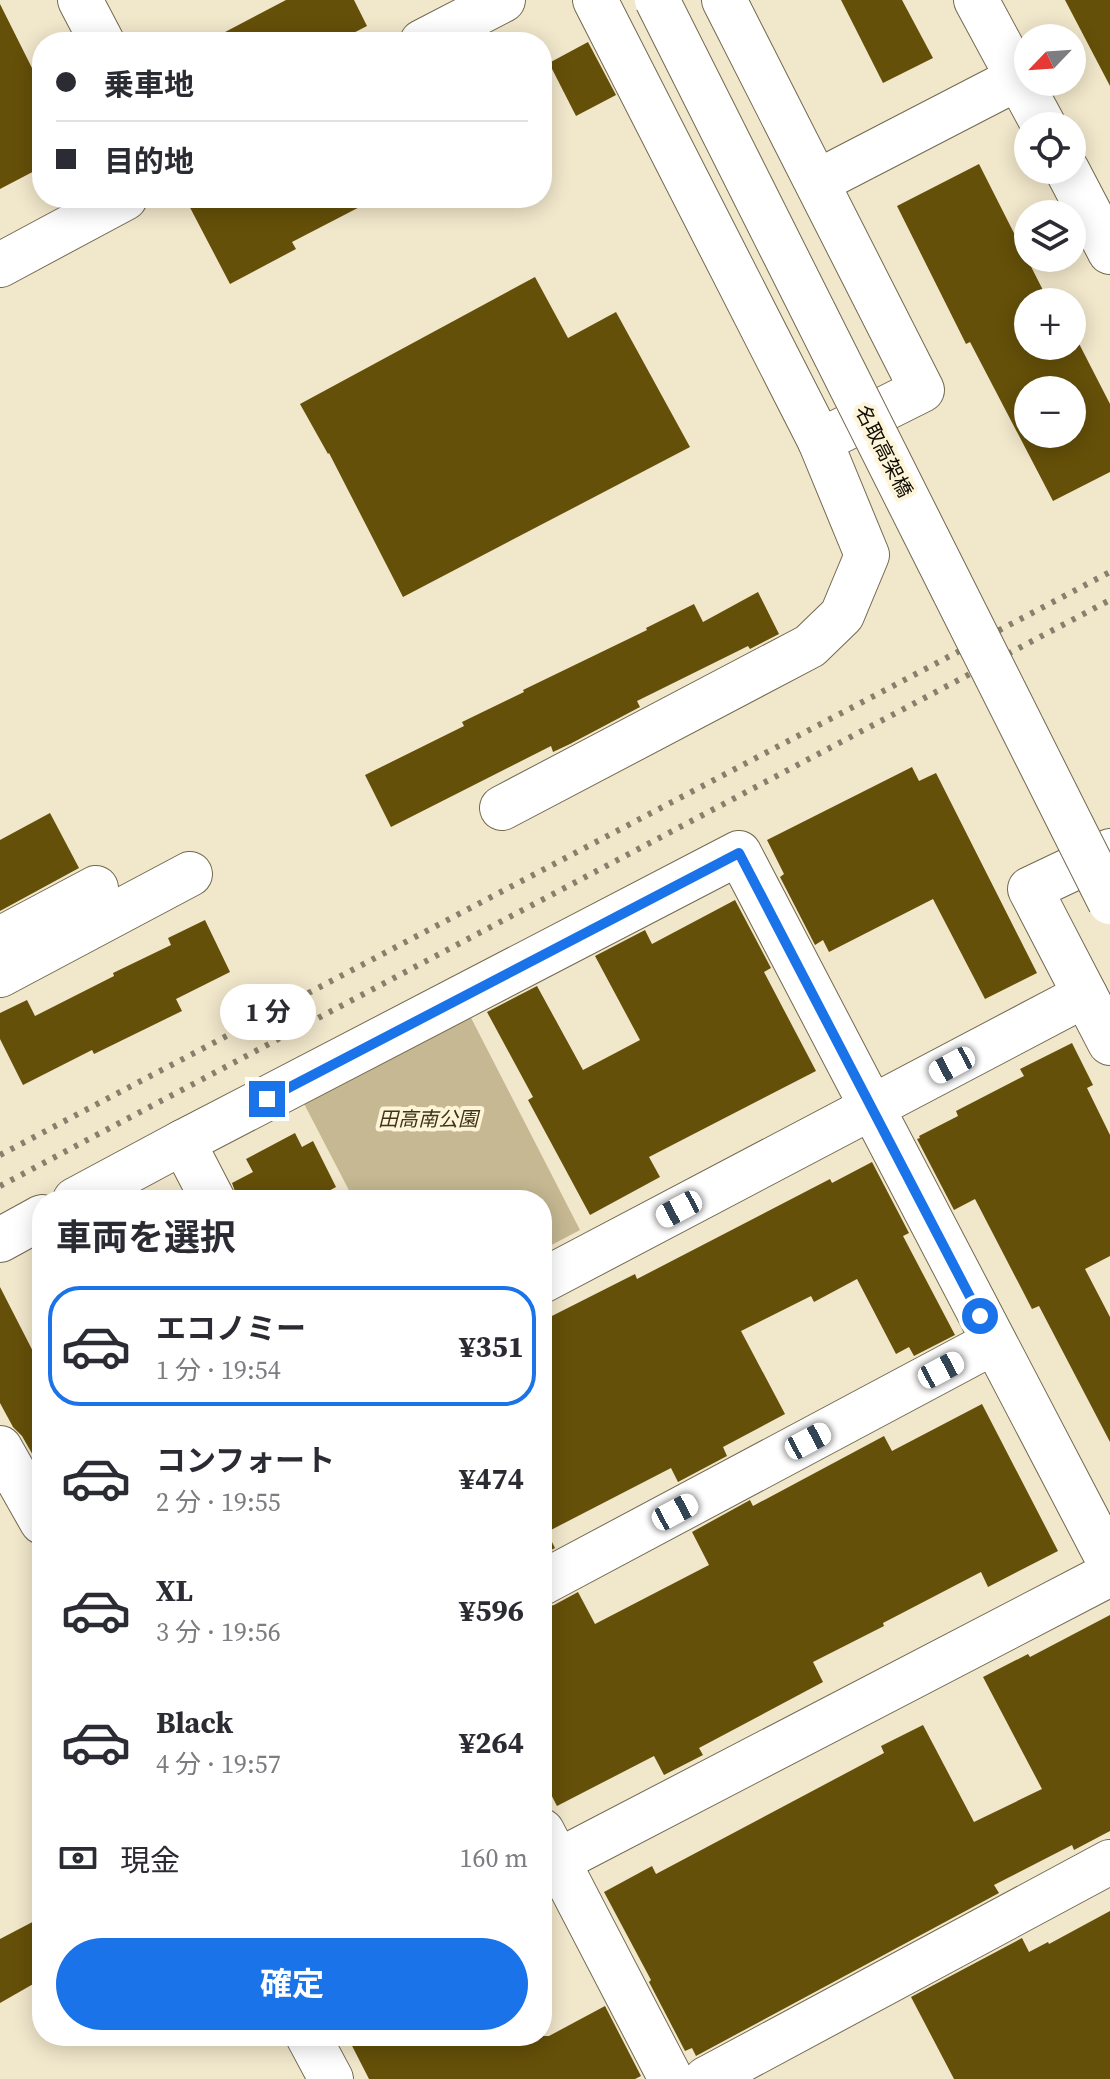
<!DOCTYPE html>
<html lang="ja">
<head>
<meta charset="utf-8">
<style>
	body { margin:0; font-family:"Source Serif 4","Noto Sans JP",serif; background:#f7f7f7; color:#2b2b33; height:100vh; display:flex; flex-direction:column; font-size:30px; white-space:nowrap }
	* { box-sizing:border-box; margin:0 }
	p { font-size:26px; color:#7c7c81 }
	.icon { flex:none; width:44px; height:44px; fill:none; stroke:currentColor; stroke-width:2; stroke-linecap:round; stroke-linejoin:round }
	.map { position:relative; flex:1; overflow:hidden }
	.drawer { position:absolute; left:32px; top:1190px; width:520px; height:856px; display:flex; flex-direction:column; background:#fff; border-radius:32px; box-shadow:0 4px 20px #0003 }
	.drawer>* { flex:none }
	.guide { position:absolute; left:32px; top:32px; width:520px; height:176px; border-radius:32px; box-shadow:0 4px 20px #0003; display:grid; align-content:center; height:176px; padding:0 24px; background:#fff }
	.needle { width:52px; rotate:245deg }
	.tools { position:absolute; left:1014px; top:24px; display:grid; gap:16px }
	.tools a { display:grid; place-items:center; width:72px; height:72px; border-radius:50%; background:#fff; box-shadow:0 4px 20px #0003; font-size:40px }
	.end { position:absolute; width:36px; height:36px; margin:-18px; border:10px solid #1a73e8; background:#fff; box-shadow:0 0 0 4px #fff }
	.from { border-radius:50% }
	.bubble { position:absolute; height:56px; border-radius:28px; background:#fff; box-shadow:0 4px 20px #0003; font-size:26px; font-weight:700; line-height:56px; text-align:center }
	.car { position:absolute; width:24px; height:48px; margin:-24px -12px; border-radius:10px; box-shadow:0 0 6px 2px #0007; background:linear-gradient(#fff 24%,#345 0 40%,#fff 0 76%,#345 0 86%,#fff 0) }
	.guide b { display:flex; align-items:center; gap:28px; height:76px; font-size:30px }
	.guide b+b { border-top:2px solid #e1e1e2 }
	.guide i { width:20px; height:20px; background:#2b2b33 }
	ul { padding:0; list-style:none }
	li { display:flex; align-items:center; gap:24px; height:120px; margin:0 16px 12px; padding:0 8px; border:4px solid transparent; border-radius:32px }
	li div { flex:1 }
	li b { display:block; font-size:30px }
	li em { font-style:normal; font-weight:700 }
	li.current { border-color:#1a73e8 }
	li>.icon { width:72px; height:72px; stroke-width:1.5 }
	h2 { padding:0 24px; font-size:36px; line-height:96px }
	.pay { display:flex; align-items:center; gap:20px; height:88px; padding:0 24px; font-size:30px }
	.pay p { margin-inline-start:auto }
	.cta { display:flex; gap:16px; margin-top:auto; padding:16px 24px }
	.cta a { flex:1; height:92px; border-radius:48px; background:#1a73e8; color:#fff; font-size:32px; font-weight:700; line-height:92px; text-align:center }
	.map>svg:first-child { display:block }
</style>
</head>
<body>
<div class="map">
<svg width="1110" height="2079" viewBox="0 0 1110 2079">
	<rect width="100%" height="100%" fill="#f1e7cb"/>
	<path fill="#c5b892" d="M 466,1008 L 580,1230 L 542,1250 L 542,1200 L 354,1200 L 299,1094 Z"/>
	<g fill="#655009" fill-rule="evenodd">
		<path d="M 286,0 L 354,0 L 367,26 L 336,42 L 206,42 Z"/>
		<path d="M 841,0 L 902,0 L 933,58 L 883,83 Z"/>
		<path d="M 1065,0 L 1110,0 L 1110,86 Z"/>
		<path d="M 0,4 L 42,88 L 42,167 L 0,189 Z"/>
		<path d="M 588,42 L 616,95 L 576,116 L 549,63 Z"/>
		<path d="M 979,164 L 1049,302 L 1028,302 L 1028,346 L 1072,346 L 1072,330 L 1110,404 L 1110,472 L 1053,501 L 970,342 L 966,344 L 897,206 ZM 1028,390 L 1072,390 L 1072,434 L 1028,434 Z"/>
		<path d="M 185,198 L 377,198 L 292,242 L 296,249 L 230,284 Z"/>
		<path d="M 535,277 L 568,338 L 616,312 L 690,447 L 403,597 L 329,453 L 328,454 L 300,404 Z"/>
		<path d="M 758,592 L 779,634 L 750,649 L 748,646 L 740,650 L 637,701 L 640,707 L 570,744 L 553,752 L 551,746 L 391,827 L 365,775 L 464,726 L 462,722 L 524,692 L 523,690 L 647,630 L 646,628 L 694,604 L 703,622 Z"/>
		<path d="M 912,767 L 919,781 L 936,773 L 1037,973 L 985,999 L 933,899 L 829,952 L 823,940 L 815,945 L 780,877 L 784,874 L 767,840 Z"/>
		<path d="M 50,813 L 79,868 L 0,911 L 0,840 Z"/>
		<path d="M 735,900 L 771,968 L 764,972 L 816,1071 L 649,1157 L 660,1177 L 590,1215 L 528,1100 L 533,1097 L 487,1012 L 537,986 L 583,1070 L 640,1040 L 595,956 L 645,930 L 652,944 Z"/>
		<path d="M 205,920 L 230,972 L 176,999 L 182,1011 L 94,1054 L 92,1050 L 23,1085 L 0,1039 L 0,1013 L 27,1000 L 35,1016 L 114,976 L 113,973 L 171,945 L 168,938 Z"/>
		<path d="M 1072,1043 L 1093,1085 L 1087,1088 L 1110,1135 L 1110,1256 L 1085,1269 L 1110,1317 L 1110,1442 L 1039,1306 L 1032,1309 L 975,1199 L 954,1210 L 917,1139 L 920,1138 L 919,1136 L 958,1116 L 956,1111 L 1024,1076 L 1020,1069 Z"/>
		<path d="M 295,1133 L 302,1147 L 313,1141 L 336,1187 L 312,1200 L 238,1200 L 232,1183 L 253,1172 L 246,1159 Z"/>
		<path d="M 872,1162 L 909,1233 L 903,1236 L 955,1335 L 914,1356 L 909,1347 L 896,1354 L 857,1279 L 814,1302 L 811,1296 L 741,1331 L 785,1414 L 723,1447 L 727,1456 L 678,1482 L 671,1468 L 547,1532 L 555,1548 L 542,1555 L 542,1321 L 635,1274 L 637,1279 L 830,1179 L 832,1183 Z"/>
		<path d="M 0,1287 L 42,1369 L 42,1471 L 22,1436 L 13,1427 L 0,1403 Z"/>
		<path d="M 982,1404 L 1058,1551 L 988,1587 L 981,1572 L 883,1623 L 884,1626 L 813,1662 L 823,1682 L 699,1748 L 703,1755 L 664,1775 L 654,1756 L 557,1806 L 542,1777 L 542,1608 L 554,1605 L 578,1592 L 595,1624 L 709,1565 L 692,1532 L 750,1500 L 753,1506 L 884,1436 L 892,1451 Z"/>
		<path d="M 1110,1615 L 1110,1831 L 1074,1850 L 1072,1845 L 994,1885 L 999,1893 L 696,2056 L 692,2048 L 685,2051 L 649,1982 L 651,1980 L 604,1892 L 652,1866 L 656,1874 L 884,1753 L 881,1746 L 923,1725 L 974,1822 L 1042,1789 L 983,1677 L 1028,1654 L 1030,1657 Z"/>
		<path d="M 1110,1911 L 1110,2079 L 954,2079 L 911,1997 L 1022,1938 L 1029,1952 L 1048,1942 L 1049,1944 Z"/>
		<path d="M 42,1917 L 42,1979 L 0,2003 L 0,1939 Z"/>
		<path d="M 605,2006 L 641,2076 L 635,2079 L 369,2079 L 347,2036 L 549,2036 Z"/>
	</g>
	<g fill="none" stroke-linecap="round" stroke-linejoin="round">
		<g stroke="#726950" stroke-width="46">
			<g id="minor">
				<path d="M 80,0 L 102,42"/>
				<path d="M 595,0 L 820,441 L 922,390 L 724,0"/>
				<path d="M 976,0 L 1044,126"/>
				<path d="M 422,42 L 503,0"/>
				<path d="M 1067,170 L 1110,252"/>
				<path d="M 817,182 L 1018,78"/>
				<path d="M 0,265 L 125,198"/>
				<path d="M 502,808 L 810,646 L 842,615 L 867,555 L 820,441"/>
				<path d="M 1110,851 L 1030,889 L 1110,1043"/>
				<path d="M 0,939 L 96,888"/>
				<path d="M 0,975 L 190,874"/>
				<path d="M 75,1200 L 183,1142"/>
				<path d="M 213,1200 L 183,1142 L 739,853 L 1110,1563"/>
				<path d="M 0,1240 L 42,1217"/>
				<path d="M 542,1281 L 1085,995"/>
				<path d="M 0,1448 L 42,1522"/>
				<path d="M 542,1583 L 994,1342"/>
				<path d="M 542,1831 L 671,2079"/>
				<path d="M 558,1861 L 1110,1574"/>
				<path d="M 308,2036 L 331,2079"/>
				<path d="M 706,2079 L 1110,1862"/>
			</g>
		</g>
		<use href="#minor" stroke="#fff" stroke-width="44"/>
		<g stroke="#86806d" stroke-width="6" stroke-dasharray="4 8" stroke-linecap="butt">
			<path d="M 0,1155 L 1110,572"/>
			<path d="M 0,1186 L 1110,600"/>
		</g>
		<g stroke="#726950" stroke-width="46" stroke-linecap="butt">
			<path id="major-bridge" d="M 657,0 L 1110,902"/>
		</g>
		<use href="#major-bridge" stroke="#fff" stroke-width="44"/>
	</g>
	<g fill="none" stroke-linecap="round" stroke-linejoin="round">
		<path stroke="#1a73e8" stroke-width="10" d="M 267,1099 L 739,853 L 980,1316"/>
	</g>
	<g text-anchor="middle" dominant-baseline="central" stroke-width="8" stroke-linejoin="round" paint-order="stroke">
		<g font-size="20" fill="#0e0b03" stroke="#fef4d8">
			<text transform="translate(884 451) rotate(63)">名取高架橋</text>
		</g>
		<g font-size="20" font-style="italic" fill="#3e3417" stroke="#fef4d8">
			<text x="428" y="1119">田高南公園</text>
		</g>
	</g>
</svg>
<div class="tools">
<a><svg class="needle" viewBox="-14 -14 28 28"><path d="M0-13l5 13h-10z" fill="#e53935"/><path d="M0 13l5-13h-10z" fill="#7c7c81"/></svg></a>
<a><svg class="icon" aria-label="locate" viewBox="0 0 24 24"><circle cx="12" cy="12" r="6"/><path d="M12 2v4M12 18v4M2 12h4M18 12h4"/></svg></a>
<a><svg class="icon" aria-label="layers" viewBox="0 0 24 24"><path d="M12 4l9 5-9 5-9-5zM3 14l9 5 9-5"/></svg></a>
<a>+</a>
<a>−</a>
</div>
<i class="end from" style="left:980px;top:1316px"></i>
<i class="end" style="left:267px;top:1099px"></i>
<div class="bubble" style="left:220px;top:984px;width:96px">1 分</div>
<i class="car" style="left:952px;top:1065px;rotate:242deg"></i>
<i class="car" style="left:679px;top:1209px;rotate:242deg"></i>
<i class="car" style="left:941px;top:1370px;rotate:62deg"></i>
<i class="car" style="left:808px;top:1441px;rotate:62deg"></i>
<i class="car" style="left:675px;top:1512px;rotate:62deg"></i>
<div class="guide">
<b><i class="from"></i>乗車地</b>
<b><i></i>目的地</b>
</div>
<section class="drawer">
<h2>車両を選択</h2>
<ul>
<li class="current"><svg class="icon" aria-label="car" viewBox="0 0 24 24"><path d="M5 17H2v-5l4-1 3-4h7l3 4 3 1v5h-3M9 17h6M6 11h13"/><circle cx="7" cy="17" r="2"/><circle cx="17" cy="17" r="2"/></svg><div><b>エコノミー</b><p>1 分 · 19:54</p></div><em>¥351</em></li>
<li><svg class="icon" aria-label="car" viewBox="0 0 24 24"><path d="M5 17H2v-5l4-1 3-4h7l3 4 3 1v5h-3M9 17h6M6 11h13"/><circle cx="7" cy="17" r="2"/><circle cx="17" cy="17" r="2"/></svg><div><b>コンフォート</b><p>2 分 · 19:55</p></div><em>¥474</em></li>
<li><svg class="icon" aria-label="car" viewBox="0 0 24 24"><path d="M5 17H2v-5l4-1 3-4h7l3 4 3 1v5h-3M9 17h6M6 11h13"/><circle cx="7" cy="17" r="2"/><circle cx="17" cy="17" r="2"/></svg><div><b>XL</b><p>3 分 · 19:56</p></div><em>¥596</em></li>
<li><svg class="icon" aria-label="car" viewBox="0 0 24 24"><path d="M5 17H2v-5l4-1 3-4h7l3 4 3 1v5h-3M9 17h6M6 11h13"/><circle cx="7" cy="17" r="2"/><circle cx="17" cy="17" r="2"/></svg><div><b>Black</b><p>4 分 · 19:57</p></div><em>¥264</em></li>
</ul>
<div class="pay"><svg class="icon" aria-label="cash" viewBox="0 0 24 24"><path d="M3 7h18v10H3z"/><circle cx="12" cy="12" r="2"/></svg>現金<p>160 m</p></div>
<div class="cta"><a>確定</a></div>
</section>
</div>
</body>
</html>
